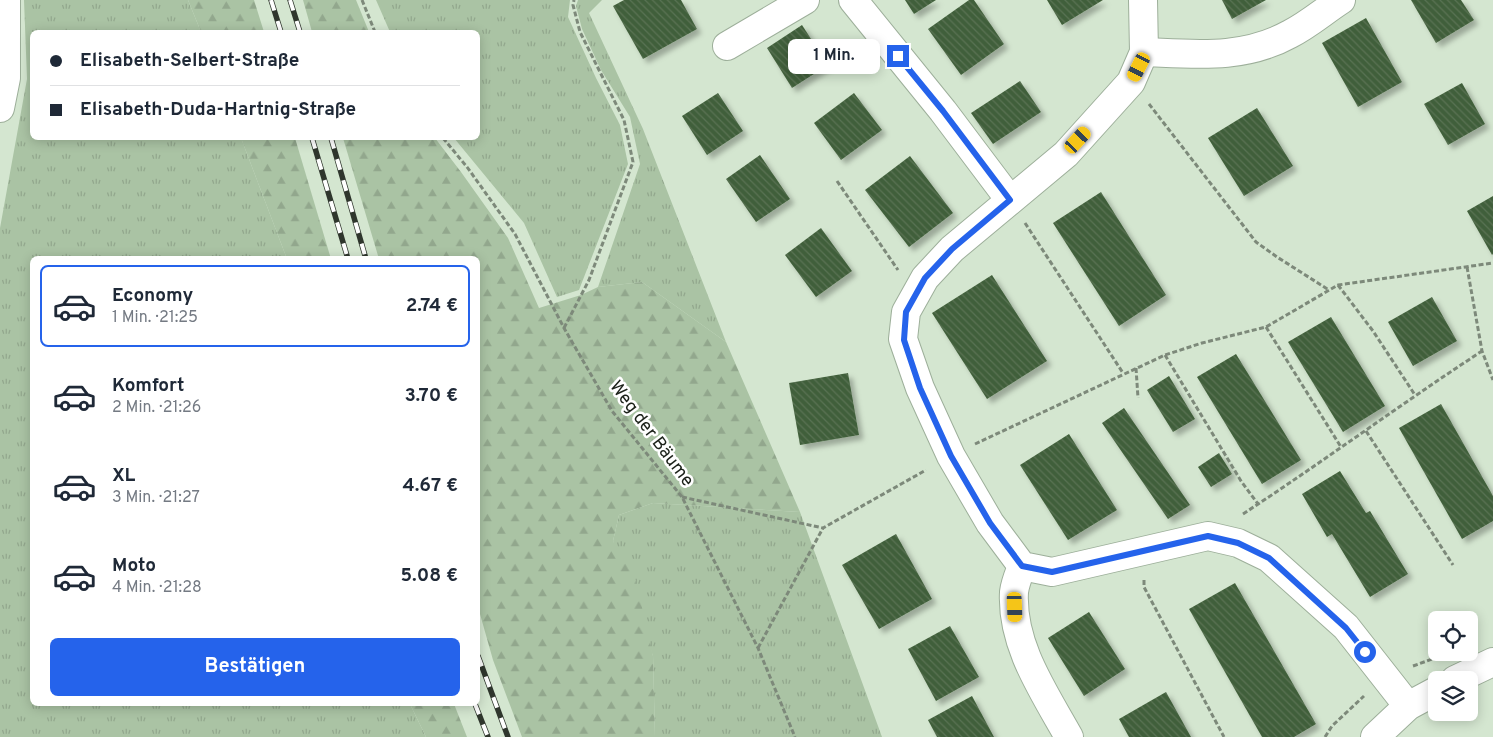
<!DOCTYPE html>
<html lang="de">
<head>
<meta charset="utf-8">
<style>
	body { margin:0; font-family:Overpass,sans-serif; background:#f6f6f7; color:#1f2937; height:100vh; display:flex; flex-direction:column; font-size:19px; white-space:nowrap }
	* { box-sizing:border-box; margin:0 }
	p { font-size:16px; color:#747a83 }
	.icon { flex:none; width:28px; height:28px; fill:none; stroke:currentColor; stroke-width:2; stroke-linecap:round; stroke-linejoin:round }
	.map { position:relative; flex:1; overflow:hidden }
	.side { position:absolute; left:30px; top:256px; width:450px; height:450px; display:flex; flex-direction:column; background:#fff; border-radius:8px; box-shadow:0 2px 12px #0003 }
	.side>* { flex:none }
	.hud { position:absolute; left:30px; top:30px; width:450px; height:110px; border-radius:8px; box-shadow:0 2px 12px #0003; display:grid; align-content:center; height:110px; padding:0 20px; background:#fff }
	.tools { position:absolute; left:1428px; top:611px; display:grid; gap:10px }
	.tools a { display:grid; place-items:center; width:50px; height:50px; border-radius:8px; background:#fff; box-shadow:0 2px 12px #0003; font-size:25px }
	.end { position:absolute; width:22px; height:22px; margin:-11px; border:6px solid #2563eb; background:#fff; box-shadow:0 0 0 2px #fff }
	.from { border-radius:50% }
	.bubble { position:absolute; height:35px; border-radius:8px; background:#fff; box-shadow:0 2px 12px #0003; font-size:16px; font-weight:700; line-height:35px; text-align:center }
	.car { position:absolute; width:15px; height:30px; margin:-15px -8px; border-radius:6px; box-shadow:0 0 4px 1px #0007; background:linear-gradient(#f5c518 24%,#345 0 40%,#f5c518 0 76%,#345 0 86%,#f5c518 0) }
	.hud b { display:flex; align-items:center; gap:18px; height:48px; font-size:19px }
	.hud b+b { border-top:1px solid #e0e1e3 }
	.hud i { width:12px; height:12px; background:#1f2937 }
	ul { padding:9px 0 0; list-style:none }
	li { display:flex; align-items:center; gap:15px; height:82px; margin:0 10px 8px; padding:0 10px; border:2px solid transparent; border-radius:8px }
	li div { flex:1 }
	li b { display:block; font-size:19px }
	li em { font-style:normal; font-weight:700 }
	li.on { border-color:#2563eb }
	li>.icon { width:45px; height:45px; stroke-width:1.5 }
	.cta { display:flex; gap:10px; margin-top:auto; padding:10px 20px }
	.cta a { flex:1; height:58px; border-radius:8px; background:#2563eb; color:#fff; font-size:20px; font-weight:700; line-height:58px; text-align:center }
	.map>svg:first-child { display:block }
</style>
</head>
<body>
<div class="map">
<svg width="1493" height="737" viewBox="0 0 1493 737">
	<defs>
		<pattern id="grass-tufts" width="24" height="20" patternUnits="userSpaceOnUse" patternTransform="scale(1.25)"><rect width="24" height="20" fill="#aac3a4"/><path d="M3 7l-1-3M5 7V3M7 7l1-3M15 17l-1-3M17 17v-4M19 17l1-3" fill="none" stroke="#92a78d"/></pattern>
		<pattern id="forest-firs" width="22" height="20" patternUnits="userSpaceOnUse" patternTransform="scale(1.25)"><rect width="22" height="20" fill="#aac3a4"/><path d="M5 1l3.5 6h-7zM16 11l3.5 6h-7z" fill="#92a78d"/></pattern>
		<pattern id="building-back-hatch" width="6" height="6" patternUnits="userSpaceOnUse" patternTransform="scale(1.25)"><rect width="6" height="6" fill="#415f3a"/><path d="M-1 5l2 2M0 0l6 6M5-1l2 2" fill="none" stroke="#597254"/></pattern>
		<filter id="shadow"><feDropShadow dx="4.5" dy="4.5" stdDeviation="2.5" flood-color="#0004"/></filter>
	</defs>
	<rect width="100%" height="100%" fill="#d4e6d0"/>
	<g fill="url(#grass-tufts)">
		<path d="M 24,0 L 188,0 L 201,32 L 32,32 L 32,138 L 241,138 L 287,259 L 32,259 L 32,704 L 410,704 L 426,737 L 0,737 L 0,228 L 27,79 Z"/>
		<path d="M 376,0 L 570,0 L 568,17 L 596,78 L 620,125 L 628,164 L 579,290 L 557,297 L 524,223 L 454,138 L 478,138 L 478,32 L 390,32 Z"/>
		<path d="M 578,0 L 602,0 L 589,13 L 643,129 L 726,342 L 642,282 L 598,287 L 640,164 L 630,117 L 601,70 L 582,29 L 576,6 Z"/>
		<path d="M 653,503 L 800,512 L 882,737 L 655,737 L 653,656 L 613,541 L 619,515 Z"/>
	</g>
	<g fill="url(#forest-firs)">
		<path d="M 188,0 L 254,0 L 264,32 L 201,32 Z"/>
		<path d="M 303,0 L 356,0 L 369,32 L 312,32 Z"/>
		<path d="M 241,138 L 295,138 L 331,259 L 287,259 Z"/>
		<path d="M 343,138 L 435,138 L 461,172 L 508,238 L 539,308 L 581,295 L 598,287 L 642,282 L 726,342 L 800,512 L 653,503 L 619,515 L 613,541 L 636,581 L 653,656 L 655,737 L 522,737 L 493,660 L 478,607 L 478,259 L 379,259 Z"/>
		<path d="M 410,704 L 454,704 L 467,737 L 426,737 Z"/>
	</g>
	<g fill="url(#building-back-hatch)" filter="url(#shadow)">
		<path d="M 624,0 L 681,0 L 697,29 L 643,59 L 613,6 Z"/>
		<path d="M 905,0 L 936,0 L 914,14 Z"/>
		<path d="M 969,0 L 974,0 L 1004,44 L 961,75 L 928,29 Z"/>
		<path d="M 1047,0 L 1103,0 L 1062,25 Z"/>
		<path d="M 1222,0 L 1266,0 L 1232,19 Z"/>
		<path d="M 1411,0 L 1461,0 L 1474,20 L 1436,43 Z"/>
		<path d="M 1366,18 L 1402,82 L 1358,107 L 1322,43 Z"/>
		<path d="M 802,25 L 828,65 L 792,88 L 767,48 Z"/>
		<path d="M 1020,81 L 1041,112 L 993,144 L 971,113 Z"/>
		<path d="M 1462,83 L 1485,124 L 1448,145 L 1424,104 Z"/>
		<path d="M 718,93 L 743,131 L 707,155 L 682,116 Z"/>
		<path d="M 854,93 L 882,130 L 841,160 L 814,123 Z"/>
		<path d="M 1257,108 L 1293,166 L 1244,196 L 1208,138 Z"/>
		<path d="M 760,155 L 790,199 L 756,222 L 726,179 Z"/>
		<path d="M 910,156 L 953,213 L 909,247 L 865,190 Z"/>
		<path d="M 1101,192 L 1166,295 L 1119,326 L 1053,223 Z"/>
		<path d="M 1493,196 L 1493,254 L 1492,255 L 1467,211 Z"/>
		<path d="M 821,228 L 852,271 L 816,297 L 785,255 Z"/>
		<path d="M 992,275 L 1047,361 L 987,399 L 932,313 Z"/>
		<path d="M 1432,297 L 1457,341 L 1413,366 L 1388,322 Z"/>
		<path d="M 1331,317 L 1385,406 L 1343,432 L 1288,342 Z"/>
		<path d="M 1236,354 L 1301,460 L 1262,484 L 1197,377 Z"/>
		<path d="M 848,373 L 859,435 L 800,445 L 789,383 Z"/>
		<path d="M 1169,376 L 1195,419 L 1173,432 L 1147,390 Z"/>
		<path d="M 1441,404 L 1493,496 L 1493,521 L 1462,539 L 1399,428 Z"/>
		<path d="M 1124,408 L 1190,505 L 1168,519 L 1102,423 Z"/>
		<path d="M 1069,434 L 1117,510 L 1068,540 L 1020,465 Z"/>
		<path d="M 1219,453 L 1232,474 L 1211,487 L 1198,467 Z"/>
		<path d="M 1340,471 L 1366,513 L 1370,511 L 1408,574 L 1370,597 L 1332,534 L 1327,537 L 1302,494 Z"/>
		<path d="M 896,534 L 932,599 L 879,629 L 842,565 Z"/>
		<path d="M 1235,583 L 1316,724 L 1294,737 L 1262,737 L 1189,609 Z"/>
		<path d="M 1089,612 L 1125,669 L 1084,696 L 1048,638 Z"/>
		<path d="M 950,626 L 979,677 L 936,701 L 908,649 Z"/>
		<path d="M 1166,692 L 1191,737 L 1129,737 L 1119,719 Z"/>
		<path d="M 972,696 L 994,737 L 937,737 L 928,720 Z"/>
	</g>
	<g fill="none" stroke-linecap="round" stroke-linejoin="round">
		<g stroke="#9daf9a" stroke-width="30">
			<g id="minor">
				<path d="M 853,0 L 943,111 L 1010,200"/>
				<path d="M 1143,0 L 1144,52 L 1131,82 L 1066,154 L 952,249 L 925,278 L 906,312 L 903,339 L 920,388 L 951,456 L 990,523 L 1022,566 L 1052,572 L 1208,536 L 1238,543 L 1269,558 L 1346,627 L 1408,706"/>
				<path d="M 727,46 L 805,0"/>
				<path d="M 1144,52 C 1195,54 1243,60 1290,34 C 1308,25 1324,11 1341,0"/>
				<path d="M 0,108 L 6,78 L 6,0"/>
				<path d="M 1022,566 C 1019,574 1015,583 1014,592 C 1011,645 1044,692 1069,737"/>
				<path d="M 1455,680 L 1493,662"/>
				<path d="M 1375,737 L 1408,706 L 1436,691"/>
			</g>
		</g>
		<g stroke="#7d897a" stroke-width="3" stroke-dasharray="5 2.5" stroke-linecap="butt">
			<path d="M 362,0 L 375,32"/>
			<path d="M 1149,104 L 1256,242 L 1277,257 L 1329,290"/>
			<path d="M 443,138 L 467,167 L 515,234 L 564,328 L 612,411 L 682,497 L 758,648 L 795,737"/>
			<path d="M 837,181 L 898,270"/>
			<path d="M 1025,223 L 1123,373"/>
			<path d="M 1467,267 L 1482,351 L 1493,380"/>
			<path d="M 1338,285 L 1373,331 L 1415,395"/>
			<path d="M 1266,327 L 1341,447"/>
			<path d="M 564,328 L 589,280 L 633,162 L 624,120 L 580,32 L 573,5 L 574,0"/>
			<path d="M 1165,355 L 1241,481 L 1258,504"/>
			<path d="M 1136,368 L 1138,398"/>
			<path d="M 1366,431 L 1453,565"/>
			<path d="M 975,444 L 1165,355 L 1202,343 L 1266,327 L 1338,285 L 1493,263"/>
			<path d="M 682,497 L 823,528 L 926,470"/>
			<path d="M 1243,514 C 1324,461 1401,404 1482,351"/>
			<path d="M 1144,580 L 1144,587 L 1224,737"/>
			<path d="M 758,648 L 823,528"/>
			<path d="M 1413,666 L 1435,658"/>
			<path d="M 1325,737 L 1332,726 L 1364,696"/>
		</g>
		<use href="#minor" stroke="#fff" stroke-width="28"/>
		<g stroke="#2f362d" stroke-width="5.5">
			<g id="rail">
				<path d="M 271,0 L 281,32"/>
				<path d="M 290,0 L 300,32"/>
				<path d="M 312,138 L 348,259"/>
				<path d="M 331,138 L 366,259"/>
				<path d="M 478,656 L 508,737"/>
				<path d="M 475,704 L 488,737"/>
			</g>
		</g>
		<use href="#rail" stroke="#fff" stroke-width="4" stroke-dasharray="11" stroke-linecap="butt"/>
	</g>
	<g fill="none" stroke-linecap="round" stroke-linejoin="round">
		<path stroke="#2563eb" stroke-width="6" d="M 898,56 L 943,111 L 1010,200 L 952,249 L 925,278 L 906,312 L 904,340 L 920,388 L 951,456 L 990,523 L 1022,566 L 1052,572 L 1208,536 L 1238,543 L 1269,558 L 1346,628 L 1365,652"/>
	</g>
	<g text-anchor="middle" dominant-baseline="central" stroke-width="5" stroke-linejoin="round" paint-order="stroke">
		<g font-size="18" fill="#1b2119" stroke="#fff">
			<text transform="translate(651 434) rotate(53)">Weg der Bäume</text>
		</g>
	</g>
</svg>
<div class="tools">
<a><svg class="icon" aria-label="locate" viewBox="0 0 24 24"><circle cx="12" cy="12" r="6"/><path d="M12 2v4M12 18v4M2 12h4M18 12h4"/></svg></a>
<a><svg class="icon" aria-label="layers" viewBox="0 0 24 24"><path d="M12 4l9 5-9 5-9-5zM3 14l9 5 9-5"/></svg></a>
</div>
<i class="end from" style="left:1365px;top:652px"></i>
<i class="end" style="left:898px;top:56px"></i>
<div class="bubble" style="left:788px;top:39px;width:92px">1 Min.</div>
<i class="car" style="left:1139px;top:67px;rotate:207deg"></i>
<i class="car" style="left:1078px;top:140px;rotate:43deg"></i>
<i class="car" style="left:1015px;top:607px;rotate:178deg"></i>
<div class="hud">
<b><i class="from"></i>Elisabeth-Selbert-Straße</b>
<b><i></i>Elisabeth-Duda-Hartnig-Straße</b>
</div>
<section class="side">
<ul>
<li class="on"><svg class="icon" aria-label="car" viewBox="0 0 24 24"><path d="M5 17H2v-5l4-1 3-4h7l3 4 3 1v5h-3M9 17h6M6 11h13"/><circle cx="7" cy="17" r="2"/><circle cx="17" cy="17" r="2"/></svg><div><b>Economy</b><p>1 Min. · 21:25</p></div><em>2.74 €</em></li>
<li><svg class="icon" aria-label="car" viewBox="0 0 24 24"><path d="M5 17H2v-5l4-1 3-4h7l3 4 3 1v5h-3M9 17h6M6 11h13"/><circle cx="7" cy="17" r="2"/><circle cx="17" cy="17" r="2"/></svg><div><b>Komfort</b><p>2 Min. · 21:26</p></div><em>3.70 €</em></li>
<li><svg class="icon" aria-label="car" viewBox="0 0 24 24"><path d="M5 17H2v-5l4-1 3-4h7l3 4 3 1v5h-3M9 17h6M6 11h13"/><circle cx="7" cy="17" r="2"/><circle cx="17" cy="17" r="2"/></svg><div><b>XL</b><p>3 Min. · 21:27</p></div><em>4.67 €</em></li>
<li><svg class="icon" aria-label="car" viewBox="0 0 24 24"><path d="M5 17H2v-5l4-1 3-4h7l3 4 3 1v5h-3M9 17h6M6 11h13"/><circle cx="7" cy="17" r="2"/><circle cx="17" cy="17" r="2"/></svg><div><b>Moto</b><p>4 Min. · 21:28</p></div><em>5.08 €</em></li>
</ul>
<div class="cta"><a>Bestätigen</a></div>
</section>
</div>
</body>
</html>
